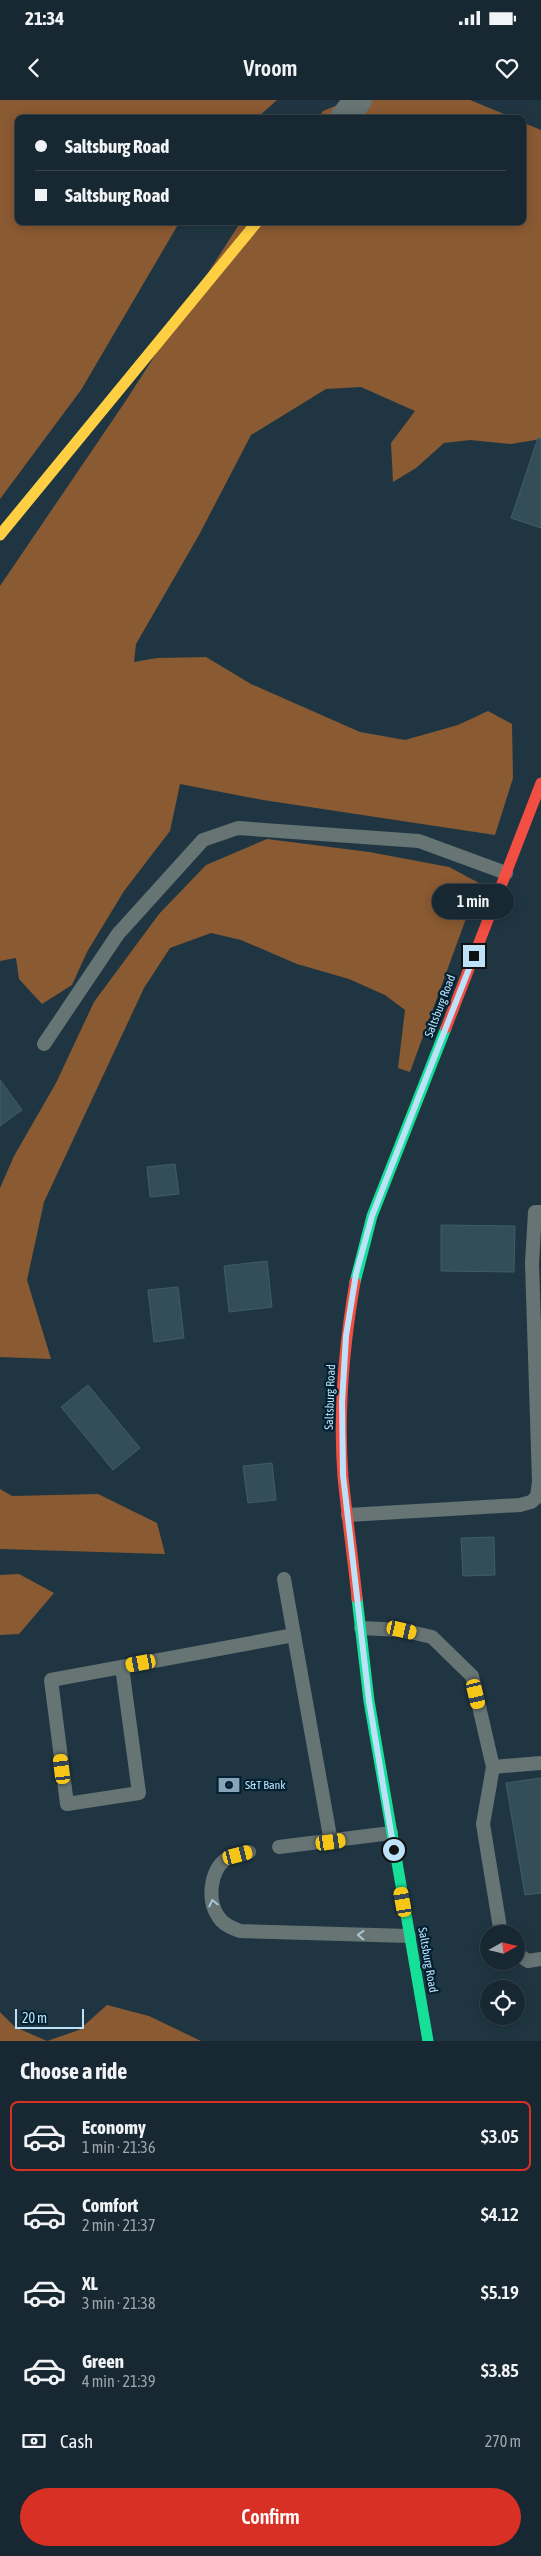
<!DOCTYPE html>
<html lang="en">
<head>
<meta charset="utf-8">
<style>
	body { margin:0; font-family:"Asap Condensed",sans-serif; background:#24343e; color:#f1f3f6; height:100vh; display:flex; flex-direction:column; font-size:19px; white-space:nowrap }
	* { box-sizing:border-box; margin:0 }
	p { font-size:16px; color:#9ea6ac }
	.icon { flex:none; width:28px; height:28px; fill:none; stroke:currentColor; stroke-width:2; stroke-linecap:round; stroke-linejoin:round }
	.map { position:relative; height:1941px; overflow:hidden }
	.panel { display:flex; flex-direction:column; background:#172832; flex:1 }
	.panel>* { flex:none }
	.banner { position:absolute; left:15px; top:15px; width:511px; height:110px; border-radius:8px; box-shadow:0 2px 12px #0003,0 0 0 1px #36444d; display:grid; align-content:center; height:110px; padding:0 20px; background:#172832 }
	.needle { width:32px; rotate:82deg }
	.buttons { position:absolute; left:480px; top:1825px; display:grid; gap:10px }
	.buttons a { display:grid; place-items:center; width:45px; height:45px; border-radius:50%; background:#172832; box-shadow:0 2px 12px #0003,0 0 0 1px #36444d; font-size:25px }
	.scale { position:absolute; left:15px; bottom:12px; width:69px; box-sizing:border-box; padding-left:5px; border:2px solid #bde1f8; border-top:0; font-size:14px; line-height:18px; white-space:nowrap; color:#bde1f8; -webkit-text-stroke:4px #012031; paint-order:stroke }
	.end { position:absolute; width:22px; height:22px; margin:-11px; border:6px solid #bde1f8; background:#111; box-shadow:0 0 0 2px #111 }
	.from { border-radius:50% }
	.bubble { position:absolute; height:35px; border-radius:18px; background:#172832; box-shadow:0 2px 12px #0003,0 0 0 1px #36444d; font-size:16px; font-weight:600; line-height:35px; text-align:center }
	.car { position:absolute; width:15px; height:30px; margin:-15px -8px; border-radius:6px; box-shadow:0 0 4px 1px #0007; background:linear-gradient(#f5c518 24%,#345 0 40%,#f5c518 0 76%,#345 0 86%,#f5c518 0) }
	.banner b { display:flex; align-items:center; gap:18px; height:48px; font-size:19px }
	.banner b+b { border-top:1px solid #36444d }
	.banner i { width:12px; height:12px; background:#f1f3f6 }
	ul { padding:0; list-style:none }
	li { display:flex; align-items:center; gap:15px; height:70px; margin:0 10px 8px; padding:0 10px; border:2px solid transparent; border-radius:8px }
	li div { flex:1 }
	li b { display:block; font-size:19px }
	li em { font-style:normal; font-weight:600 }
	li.active { border-color:#d93025 }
	li>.icon { width:45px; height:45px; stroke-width:1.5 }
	h2 { padding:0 20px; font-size:22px; line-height:60px }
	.pay { display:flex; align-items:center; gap:12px; height:55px; padding:0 20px; font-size:19px }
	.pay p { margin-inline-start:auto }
	.primary-button { display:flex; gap:10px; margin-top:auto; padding:10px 20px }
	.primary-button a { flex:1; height:58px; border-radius:30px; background:#d93025; color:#fff; font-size:20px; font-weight:600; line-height:58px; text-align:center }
	.status { display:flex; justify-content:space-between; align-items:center; height:35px; padding:0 25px; background:#172832; direction:ltr }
	.status svg { height:14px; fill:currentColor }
	header { display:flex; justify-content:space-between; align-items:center; height:65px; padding:0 20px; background:#172832; font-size:22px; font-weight:600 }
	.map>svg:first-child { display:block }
</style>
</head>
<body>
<div class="status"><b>21:34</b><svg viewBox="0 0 49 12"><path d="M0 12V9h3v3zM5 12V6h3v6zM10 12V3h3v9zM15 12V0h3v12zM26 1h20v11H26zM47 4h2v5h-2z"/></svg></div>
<header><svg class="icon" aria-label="back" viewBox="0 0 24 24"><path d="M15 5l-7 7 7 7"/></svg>Vroom<svg class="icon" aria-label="heart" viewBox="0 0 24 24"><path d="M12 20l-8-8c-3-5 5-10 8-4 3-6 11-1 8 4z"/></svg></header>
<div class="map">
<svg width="541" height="1941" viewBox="0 0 541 1941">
	<rect width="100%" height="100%" fill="#1f3642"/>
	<g fill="#8a5a32">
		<path d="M 0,0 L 277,0 L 258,17 L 18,18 L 18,122 L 179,123 L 81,290 L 0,399 Z"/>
		<path d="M 350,0 L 470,0 L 511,17 L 318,18 L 323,11 Z"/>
		<path d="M 524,23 L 541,30 L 541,339 L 511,344 L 470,340 L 444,343 L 416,368 L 393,382 L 391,343 L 415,311 L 361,287 L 326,289 L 251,335 L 199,435 L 136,544 L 134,562 L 157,558 L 206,557 L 251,584 L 360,632 L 405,640 L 458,625 L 488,611 L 512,624 L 513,678 L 495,735 L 263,700 L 180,684 L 170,731 L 124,791 L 87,852 L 72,885 L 42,904 L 19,879 L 16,858 L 0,861 L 0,486 L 125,302 L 240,123 L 524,122 Z"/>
		<path d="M 267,739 L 369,752 L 449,767 L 479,783 L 410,972 L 398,968 L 405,910 L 385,895 L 349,879 L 297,864 L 241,840 L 211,833 L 170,848 L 144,888 L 44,1102 L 27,1180 L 51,1259 L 0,1257 L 0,1088 L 14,1056 L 56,983 L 94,902 L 159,814 L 206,765 Z"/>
		<path d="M 0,1389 L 12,1396 L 98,1394 L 157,1423 L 165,1454 L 0,1449 Z"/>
		<path d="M 19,1474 L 54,1493 L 19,1534 L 0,1535 L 0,1475 Z"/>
		<path d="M 107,1905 L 149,1916 L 201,1941 L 0,1941 L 0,1912 L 15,1927 L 47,1941 L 79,1930 Z"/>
	</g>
	<g fill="#344e57" stroke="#3e5d69">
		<path d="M 538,338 L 541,339 L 541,428 L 511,418 Z"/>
		<path d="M 0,980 L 22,1010 L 0,1026 Z"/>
		<path d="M 175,1064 L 179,1094 L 150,1097 L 147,1067 Z"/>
		<path d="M 441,1125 L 515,1126 L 514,1172 L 441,1171 Z"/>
		<path d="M 267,1161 L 272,1207 L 229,1212 L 224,1166 Z"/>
		<path d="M 178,1187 L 184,1238 L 154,1242 L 148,1190 Z"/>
		<path d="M 88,1285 L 140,1348 L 113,1370 L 61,1307 Z"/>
		<path d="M 272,1363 L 276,1400 L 248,1403 L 243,1366 Z"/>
		<path d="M 494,1437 L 495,1475 L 463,1476 L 461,1438 Z"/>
		<path d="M 541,1678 L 541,1793 L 525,1795 L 506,1683 Z"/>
	</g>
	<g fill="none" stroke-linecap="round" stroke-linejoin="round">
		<g stroke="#667473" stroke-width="14">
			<path d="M 44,944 L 118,834 L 203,740 L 238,728 L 419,741 L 506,773"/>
			<path d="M 348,1415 L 520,1405 L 531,1402 L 537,1397 L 539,1381 L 532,1163 L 535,1112 L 541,1112"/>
			<path d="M 284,1479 L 331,1742"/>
			<path d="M 361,1528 L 402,1530 L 432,1537 L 472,1576 L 493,1667 L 483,1724 L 501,1834"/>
			<path d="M 122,1567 L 139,1693 L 67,1704 L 51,1580 L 294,1535"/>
			<path d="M 493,1667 L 541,1663"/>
			<path d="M 279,1747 L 391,1733"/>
			<path d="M 249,1752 C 242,1754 232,1755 226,1759 C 210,1771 207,1800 218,1816 C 222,1824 232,1828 240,1831 L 409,1836"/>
			<path d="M 516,1853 L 528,1861 L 541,1859"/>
		</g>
		<path stroke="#667473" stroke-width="28" d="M 344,18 L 358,0"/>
		<g stroke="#16e098" stroke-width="11">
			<path d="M 355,1182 L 372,1116 L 446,928"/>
			<path d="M 357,1498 L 369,1601 L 428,1941"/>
		</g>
		<path stroke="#ffcf43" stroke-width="11" d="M 0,435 L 257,122"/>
		<g stroke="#f24e42" stroke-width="11">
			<path d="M 446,928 L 541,683"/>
			<path d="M 355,1182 C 344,1246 338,1312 343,1377 C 347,1417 353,1458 357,1498"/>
		</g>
	</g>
	<defs><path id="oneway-chevron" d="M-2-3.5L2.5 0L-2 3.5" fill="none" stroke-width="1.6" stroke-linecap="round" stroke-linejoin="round" transform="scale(1.25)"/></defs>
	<g stroke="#a7c6d7">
		<use href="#oneway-chevron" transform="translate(213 1803) rotate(-103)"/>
		<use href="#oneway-chevron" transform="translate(361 1835) rotate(-178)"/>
	</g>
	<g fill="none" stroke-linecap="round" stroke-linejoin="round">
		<path stroke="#bde1f8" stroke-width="6" d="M 394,1750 L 369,1601 L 343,1375 L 342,1303 L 346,1236 L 356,1174 L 372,1116 L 474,856"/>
	</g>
	<defs>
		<g id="bank-bare" transform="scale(1.725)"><path d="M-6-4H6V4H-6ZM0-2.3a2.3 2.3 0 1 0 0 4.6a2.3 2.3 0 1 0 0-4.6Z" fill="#86a5b8" stroke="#012031" stroke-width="2.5" paint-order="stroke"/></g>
	</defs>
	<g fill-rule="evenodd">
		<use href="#bank-bare" x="229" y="1685"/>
	</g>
	<g text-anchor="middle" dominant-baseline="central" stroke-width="4.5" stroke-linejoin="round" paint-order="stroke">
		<g font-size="12" fill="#bde1f8" stroke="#012031">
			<text transform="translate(440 906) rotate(-69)">Saltsburg Road</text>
			<text transform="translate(330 1297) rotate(-88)">Saltsburg Road</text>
			<text transform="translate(428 1860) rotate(80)">Saltsburg Road</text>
		</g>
		<g font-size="12" fill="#bde1f8" stroke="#012031" text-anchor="start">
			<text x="245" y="1685">S&amp;T Bank</text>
		</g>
	</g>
</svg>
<div class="buttons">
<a><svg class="needle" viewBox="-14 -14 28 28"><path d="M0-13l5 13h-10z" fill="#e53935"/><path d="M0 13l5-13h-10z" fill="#9ea6ac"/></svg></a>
<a><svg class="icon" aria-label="locate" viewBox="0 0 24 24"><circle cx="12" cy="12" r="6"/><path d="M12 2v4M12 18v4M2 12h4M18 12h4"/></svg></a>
</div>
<div class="scale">20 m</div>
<i class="end from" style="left:394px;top:1750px"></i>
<i class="end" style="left:474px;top:856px"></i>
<div class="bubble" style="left:432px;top:784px;width:82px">1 min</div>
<i class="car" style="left:402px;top:1530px;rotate:103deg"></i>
<i class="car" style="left:141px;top:1563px;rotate:260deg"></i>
<i class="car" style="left:476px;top:1594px;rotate:167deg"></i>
<i class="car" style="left:62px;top:1669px;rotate:353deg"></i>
<i class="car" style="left:331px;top:1742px;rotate:82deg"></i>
<i class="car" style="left:238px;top:1755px;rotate:76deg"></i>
<i class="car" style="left:403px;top:1802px;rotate:350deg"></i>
<div class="banner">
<b><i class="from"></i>Saltsburg Road</b>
<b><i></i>Saltsburg Road</b>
</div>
</div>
<section class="panel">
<h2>Choose a ride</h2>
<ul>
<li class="active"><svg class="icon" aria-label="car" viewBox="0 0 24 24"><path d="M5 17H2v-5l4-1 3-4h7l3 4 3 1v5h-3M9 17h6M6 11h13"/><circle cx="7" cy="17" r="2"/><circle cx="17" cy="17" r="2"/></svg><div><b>Economy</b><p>1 min · 21:36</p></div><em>$3.05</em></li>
<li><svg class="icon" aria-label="car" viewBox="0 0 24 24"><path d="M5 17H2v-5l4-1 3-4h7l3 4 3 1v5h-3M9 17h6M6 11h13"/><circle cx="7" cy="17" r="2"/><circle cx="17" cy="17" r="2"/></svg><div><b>Comfort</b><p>2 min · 21:37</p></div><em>$4.12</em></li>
<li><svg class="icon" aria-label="car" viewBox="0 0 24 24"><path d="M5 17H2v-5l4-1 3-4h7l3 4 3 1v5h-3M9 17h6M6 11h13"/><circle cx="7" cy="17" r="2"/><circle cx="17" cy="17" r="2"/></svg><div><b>XL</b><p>3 min · 21:38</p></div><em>$5.19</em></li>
<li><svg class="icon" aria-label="car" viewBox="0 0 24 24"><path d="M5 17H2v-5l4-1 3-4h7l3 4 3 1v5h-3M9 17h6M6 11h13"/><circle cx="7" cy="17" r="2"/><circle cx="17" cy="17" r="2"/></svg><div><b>Green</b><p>4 min · 21:39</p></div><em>$3.85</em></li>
</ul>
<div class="pay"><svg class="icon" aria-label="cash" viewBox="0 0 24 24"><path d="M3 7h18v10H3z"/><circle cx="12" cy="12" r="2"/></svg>Cash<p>270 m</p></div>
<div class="primary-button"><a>Confirm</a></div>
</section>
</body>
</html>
